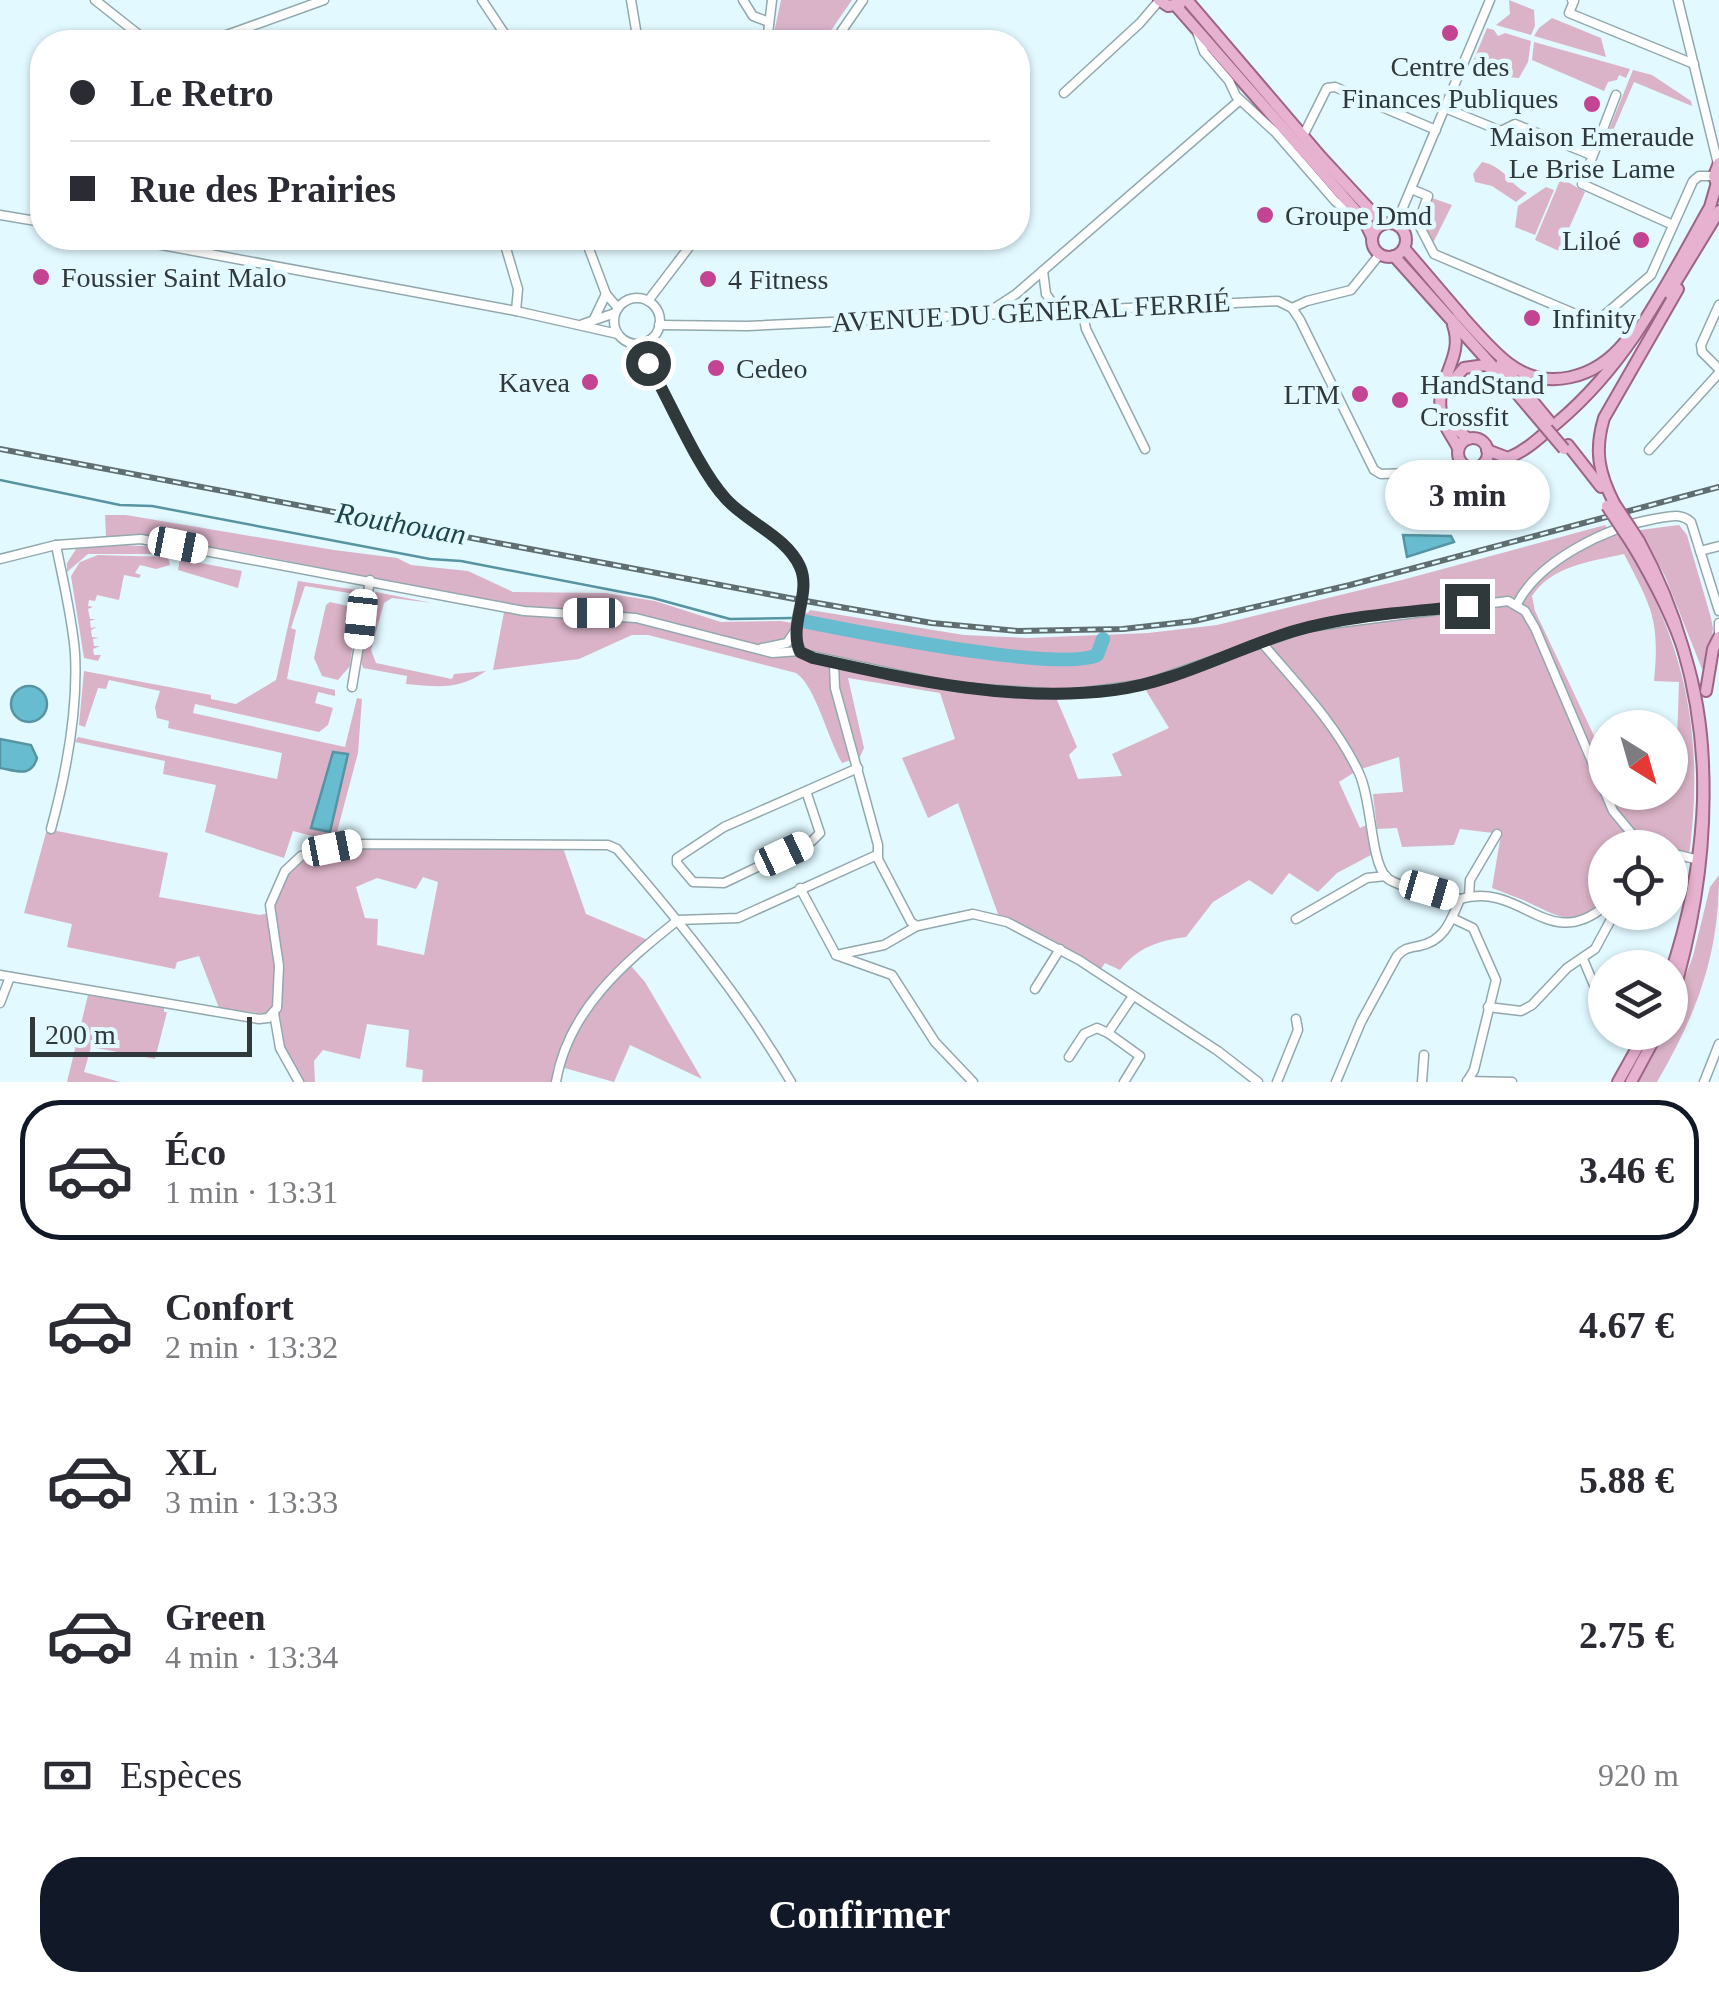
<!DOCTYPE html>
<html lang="fr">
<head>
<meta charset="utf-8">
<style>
	body { margin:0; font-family:Georgia,serif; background:#f2f2f3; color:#2b2b33; height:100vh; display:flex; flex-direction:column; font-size:38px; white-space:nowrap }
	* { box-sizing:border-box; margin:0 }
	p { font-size:32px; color:#7c7c81 }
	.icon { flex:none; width:55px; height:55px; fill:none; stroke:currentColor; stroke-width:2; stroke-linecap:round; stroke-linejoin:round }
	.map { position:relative; height:1082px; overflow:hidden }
	.panel { display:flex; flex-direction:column; background:#fff; flex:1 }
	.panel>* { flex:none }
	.top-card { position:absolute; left:30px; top:30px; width:1000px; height:220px; border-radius:40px; box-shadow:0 2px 8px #0004; display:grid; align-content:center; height:220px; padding:0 40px; background:#fff }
	.needle { width:65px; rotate:143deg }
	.tools { position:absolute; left:1588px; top:710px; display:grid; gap:20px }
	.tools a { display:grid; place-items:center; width:100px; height:100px; border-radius:50%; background:#fff; box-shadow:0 2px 8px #0004; font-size:50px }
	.scale { position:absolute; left:30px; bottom:25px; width:222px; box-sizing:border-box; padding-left:10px; border:5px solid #2f383a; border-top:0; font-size:28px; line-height:35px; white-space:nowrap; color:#2f383a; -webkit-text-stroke:8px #e1f9ff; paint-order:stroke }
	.end { position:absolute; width:45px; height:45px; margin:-22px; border:12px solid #2f383a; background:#fff; box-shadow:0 0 0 5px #fff }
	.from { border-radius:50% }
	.bubble { position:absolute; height:70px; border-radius:35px; background:#fff; box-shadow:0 2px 8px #0004; font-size:32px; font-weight:600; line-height:70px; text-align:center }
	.car { position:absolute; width:30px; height:60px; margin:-30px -15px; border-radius:12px; box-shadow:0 0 8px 2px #0007; background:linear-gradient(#fff 24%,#345 0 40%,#fff 0 76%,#345 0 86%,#fff 0) }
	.top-card b { display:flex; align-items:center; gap:35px; height:95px; font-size:38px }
	.top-card b+b { border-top:2px solid #e1e1e2 }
	.top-card i { width:25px; height:25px; background:#2b2b33 }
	ul { padding:18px 0 0; list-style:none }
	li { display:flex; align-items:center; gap:30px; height:140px; margin:0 20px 15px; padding:0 20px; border:5px solid transparent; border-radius:40px }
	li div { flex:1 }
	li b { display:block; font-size:38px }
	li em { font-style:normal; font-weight:600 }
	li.active { border-color:#111827 }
	li>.icon { width:90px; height:90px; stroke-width:1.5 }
	.pay { display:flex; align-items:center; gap:25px; height:110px; padding:0 40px; font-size:38px }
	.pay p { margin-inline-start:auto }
	.action { display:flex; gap:20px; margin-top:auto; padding:20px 40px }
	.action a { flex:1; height:115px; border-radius:40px; background:#111827; color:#fff; font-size:40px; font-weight:600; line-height:115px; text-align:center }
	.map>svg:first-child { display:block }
</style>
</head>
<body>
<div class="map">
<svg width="1719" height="1082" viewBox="0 0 1719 1082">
	<rect width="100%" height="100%" fill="#e1f9ff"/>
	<g fill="#dbb3c8" fill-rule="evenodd">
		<path d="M 781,0 L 852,0 L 823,42 L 772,42 Z"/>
		<path d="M 1509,0 L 1534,10 L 1535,26 L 1531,35 L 1496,25 L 1510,14 Z"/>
		<path d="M 1552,18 L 1601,38 L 1606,57 L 1534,36 L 1539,28 Z"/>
		<path d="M 1487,28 L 1494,30 L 1498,36 L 1505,33 L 1531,41 L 1528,62 L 1519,78 L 1498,76 L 1481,60 L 1472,64 Z"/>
		<path d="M 1534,42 L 1630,69 L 1626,78 L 1619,75 L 1617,80 L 1608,82 L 1604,91 L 1532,60 Z"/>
		<path d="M 1633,70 L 1652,75 L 1691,101 L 1692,106 L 1634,82 L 1612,133 L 1608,132 Z"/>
		<path d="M 1482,162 C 1504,166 1509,184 1527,193 L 1516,202 L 1492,186 L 1475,182 L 1473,174 Z"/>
		<path d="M 1561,178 L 1585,192 L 1559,251 L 1535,240 Z"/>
		<path d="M 1546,187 L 1554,190 L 1535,235 L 1515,227 L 1518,206 Z"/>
		<path d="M 1432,198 L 1452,205 L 1433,243 L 1423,221 Z"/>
		<path d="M 105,515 L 126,515 L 334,550 L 397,558 L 411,565 L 468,571 L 513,592 L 605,593 L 655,601 L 721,622 L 781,621 L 804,625 L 802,612 L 808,613 L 810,610 L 964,635 L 1028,638 L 1148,633 L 1217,625 L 1402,580 L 1605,525 L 1612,536 L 1618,534 C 1687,639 1706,740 1688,863 L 1670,858 L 1670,848 L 1642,847 L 1622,833 L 1614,847 L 1605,848 L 1603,899 C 1579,924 1566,921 1538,907 C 1523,899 1507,894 1492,888 L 1501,834 L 1460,829 L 1454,845 L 1402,847 L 1397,828 L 1377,829 L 1373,794 L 1403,792 L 1399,757 L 1358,770 L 1339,782 L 1360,828 L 1368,824 L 1371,855 L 1337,873 L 1318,892 L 1289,873 L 1272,895 L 1249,880 L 1213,902 L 1186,937 C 1158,941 1138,947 1120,970 L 1105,963 L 1101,969 L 1058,943 L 998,914 L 958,803 L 928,818 L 902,758 L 955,739 L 940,693 L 848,678 L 864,748 L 860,757 L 842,763 C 828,739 815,685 796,673 L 648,635 L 632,635 L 579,659 L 493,670 L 504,612 L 442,601 L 506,604 L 241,552 L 153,538 L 106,536 ZM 1624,554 C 1652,608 1660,620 1654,681 L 1679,682 L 1677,741 L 1670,742 L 1670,792 L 1605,792 L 1605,741 L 1596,740 L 1535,611 L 1532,596 C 1553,565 1589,562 1624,554 ZM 1145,689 L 1169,728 L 1112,754 L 1122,776 L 1078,779 L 1069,755 L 1077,747 L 1057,700 Z"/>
		<path d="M 1679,525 L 1687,535 L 1711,618 L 1713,629 L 1706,667 L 1702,669 L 1665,576 L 1640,530 Z"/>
		<path d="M 123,545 L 162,547 L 168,554 L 88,554 L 67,572 L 67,563 L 76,549 Z"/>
		<path d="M 98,555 L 168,557 L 170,565 L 156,569 L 140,565 L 135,573 L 141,575 L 139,578 L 124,575 L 119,600 L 97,595 L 95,601 L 89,600 L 88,606 L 93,607 L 88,609 L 90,619 L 96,619 L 90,621 L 91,628 L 97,627 L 91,630 L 92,637 L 99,638 L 93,639 L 94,646 L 100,646 L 93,649 L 94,655 L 101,655 L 98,661 L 84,658 L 71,576 L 80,562 Z"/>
		<path d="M 180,559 L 242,571 L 238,588 L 178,570 Z"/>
		<path d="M 298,581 L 357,590 L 355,594 L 305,586 L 291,628 L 296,630 L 287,679 L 335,690 L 335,696 L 318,692 L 315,703 L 333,708 L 328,725 L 319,732 L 195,704 L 193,713 L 345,747 L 357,698 L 362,699 L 358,753 L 334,843 L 521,841 L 522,849 L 563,848 L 586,914 L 648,940 L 626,960 L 645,982 L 702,1079 L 630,1045 L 614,1082 L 554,1065 L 552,1082 L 422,1082 L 423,1070 L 406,1067 L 409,1030 L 367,1024 L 360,1059 L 323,1050 L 314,1061 L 315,1082 L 296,1082 L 286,1054 L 280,1016 L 219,1008 L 199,956 L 177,962 L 175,969 L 67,947 L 72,924 L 24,913 L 47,829 L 168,853 L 159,897 L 260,915 L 273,912 C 278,886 287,865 314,857 L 316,837 L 293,831 L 284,858 L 205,832 L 216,785 L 163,774 L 165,761 L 75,742 L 78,737 L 277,779 L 282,753 L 168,728 L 169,721 L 157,718 L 155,707 L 160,691 L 109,680 L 106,689 L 98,688 L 85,727 L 79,725 L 84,671 L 211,695 L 211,699 L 236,704 L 276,680 ZM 333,753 L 348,755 L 330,832 L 311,827 ZM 423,877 L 438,882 L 424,955 L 377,945 L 378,919 L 365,918 L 356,887 L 377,878 L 416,889 Z"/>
		<path d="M 376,592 L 432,603 L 392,598 L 384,603 L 371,650 L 376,663 L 452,679 L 454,674 L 486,671 C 459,690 439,687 406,684 L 407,676 L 363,668 C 357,648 360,608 376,592 Z"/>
		<path d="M 330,602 L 357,608 L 350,666 L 338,680 L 322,676 L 314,658 L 326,605 Z"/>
		<path d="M 1719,875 C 1719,956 1697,1013 1657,1082 L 1636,1082 L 1666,1033 L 1670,1032 L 1670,1025 L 1681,1001 L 1680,990 L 1693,956 L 1710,887 Z"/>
		<path d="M 88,995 L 164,1005 L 164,1012 L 167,1012 L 155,1059 L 91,1047 L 84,1072 L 120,1082 L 67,1082 Z"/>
	</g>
	<g fill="#68bcd0" stroke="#5794a3" stroke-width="2.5">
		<path d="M 1403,535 L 1451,536 L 1454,542 L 1407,557 Z"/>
		<circle cx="29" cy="704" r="18"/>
		<path d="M 0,739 L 31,745 L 37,758 C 31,778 17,771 0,768 Z"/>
		<path d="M 333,752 L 348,754 L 330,832 L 311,828 Z"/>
	</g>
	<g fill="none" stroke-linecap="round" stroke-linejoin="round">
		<path stroke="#5794a3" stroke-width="2.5" d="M 0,480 L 120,505 L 152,506 L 430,559 L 461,561 L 653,598 L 730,619 L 792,618"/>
		<path stroke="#68bcd0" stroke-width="14" d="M 802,621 C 852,631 1060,673 1097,655 L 1103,639"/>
		<g stroke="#92a8ae" stroke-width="11">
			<g id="minor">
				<path d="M 95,0 L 148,42"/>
				<path d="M 482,0 L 510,42"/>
				<path d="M 631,0 L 638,42"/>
				<path d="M 743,0 L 753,16 L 769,22"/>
				<path d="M 1572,0 L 1574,1 L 1569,13 L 1694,64"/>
				<path d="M 1678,0 L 1718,164"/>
				<path d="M 1196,29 L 1204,52 L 1229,81 L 1236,96 L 1275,132 L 1335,201 L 1341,206 L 1354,209"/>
				<path d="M 207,42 L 324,0"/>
				<path d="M 489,42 L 505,35"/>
				<path d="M 767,42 L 772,0"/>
				<path d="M 834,42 L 863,0"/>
				<path d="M 1064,93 L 1140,23 L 1159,1"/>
				<path d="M 1616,95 L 1582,184 L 1673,225"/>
				<path d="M 1445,108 L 1501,131 L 1515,124 L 1591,155"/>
				<path d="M 1303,136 L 1327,88 L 1335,87 L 1436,130"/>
				<path d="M 1411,189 L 1428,196 L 1418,223 L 1434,254 L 1592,321 L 1601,318 L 1651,275 L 1693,181 L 1699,176 L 1714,176"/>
				<path d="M 0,215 L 42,222"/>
				<path d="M 1396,224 L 1490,0"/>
				<path d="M 124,238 L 516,311 L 618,334"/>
				<path d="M 503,238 L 518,289 L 516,311"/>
				<path d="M 585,238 L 606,294 L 618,308"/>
				<path d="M 208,253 L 212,238"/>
				<path d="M 1043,271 L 1046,294 L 1058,311"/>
				<circle cx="637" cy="321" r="23"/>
				<path d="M 648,301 L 696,238"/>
				<path d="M 1719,305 L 1701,345 L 1702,352 L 1719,369"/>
				<path d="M 1292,308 L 1307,301 L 1351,290 L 1380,254"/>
				<path d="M 1082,310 L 1086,329 L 1145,449"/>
				<path d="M 987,313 L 1016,294 L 1240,100"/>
				<path d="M 594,319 L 606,294"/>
				<path d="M 583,324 L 615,313"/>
				<path d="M 659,325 L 748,326 L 1278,301 L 1292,308 L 1300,320 L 1374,470 L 1381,474 L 1437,472 L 1460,462"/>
				<path d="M 641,343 L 648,363 C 670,402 698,467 725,498 C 747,523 785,535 800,565 C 814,593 781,631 804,654 L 956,687 L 1058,694 L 1085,692 L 1145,684 L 1308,627 L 1508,601 L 1525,611 L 1535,628 L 1613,811 L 1633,835 L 1655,848"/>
				<path d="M 1649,450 L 1719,373"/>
				<path d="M 1700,551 L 1719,546"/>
				<path d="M 0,559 L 56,545 L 141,539 L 524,611 L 636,618 L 772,653 L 800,651"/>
				<path d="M 1517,604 C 1539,560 1608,527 1654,519 C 1668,517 1680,512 1691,522 L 1719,611"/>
				<path d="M 1719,623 L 1719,632"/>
				<path d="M 1262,643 C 1297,684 1336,724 1359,773 C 1372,800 1370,859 1386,877 C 1396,888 1444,894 1460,899"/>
				<path d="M 762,648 L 787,643 L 795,631"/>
				<path d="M 834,664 L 835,688 L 878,845 L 878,859 L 911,922 L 917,926 L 973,914 L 1007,922 L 1079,960 L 1218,1051 L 1258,1082"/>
				<path d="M 352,687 L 370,580"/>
				<path d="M 806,791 L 724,827 L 677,858 L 677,863 L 693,882 L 724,883 L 812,841 L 820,833 L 806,791 L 858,768"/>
				<path d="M 51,829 C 66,774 78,710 75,653 C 72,616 63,581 56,545"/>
				<path d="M 1622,848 L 1633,835"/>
				<path d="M 1670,853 L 1699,860"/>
				<path d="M 800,888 L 836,955"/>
				<path d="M 1469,896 L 1470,880 L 1497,834"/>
				<path d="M 1460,899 C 1523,881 1547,954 1605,906"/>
				<path d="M 1452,918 L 1473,928 L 1496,980 L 1474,1070 L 1468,1080"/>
				<path d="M 1296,919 L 1367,878 L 1386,876"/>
				<path d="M 678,920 L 738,918 L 877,855"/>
				<path d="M 841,954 L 884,945 L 917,926"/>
				<path d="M 836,955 L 892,975 L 935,1042 L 973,1082"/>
				<path d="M 1583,959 L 1599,997"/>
				<path d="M 0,975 L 259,1019 L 268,1018 L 277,1008 L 279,966 L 270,905 L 285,871 L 301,856 L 351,844 L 608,845 L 617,849 C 680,922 742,998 791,1082"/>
				<path d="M 1035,989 L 1060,949"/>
				<path d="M 0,1003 L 10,977"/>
				<path d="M 1488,1007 L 1521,1011 L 1532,1005 L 1567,968 L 1595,949 L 1615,912"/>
				<path d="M 274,1013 L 280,1048 L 299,1082"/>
				<path d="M 1108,1033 L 1140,1056 L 1124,1082"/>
				<path d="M 1069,1057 L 1084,1034 L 1097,1028 L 1108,1033 L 1133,996"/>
				<path d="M 1467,1081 L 1512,1082"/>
				<path d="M 556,1082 C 568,1010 624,963 678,920"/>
				<path d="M 1277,1082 L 1298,1030 L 1296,1019"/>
				<path d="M 1336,1082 L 1361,1022 L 1397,956 C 1404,948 1409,948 1419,946 C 1445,941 1451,920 1460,899"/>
				<path d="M 1422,1082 L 1424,1055"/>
				<path d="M 1704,1082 L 1719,1044"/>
			</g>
		</g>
		<g stroke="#9c6587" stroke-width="14">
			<g id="major">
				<path d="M 1159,0 L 1168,6 L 1180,4"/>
				<path d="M 1187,0 L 1321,157 L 1383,224"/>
				<path d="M 1176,6 L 1364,220 L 1372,237"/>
				<path d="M 1719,190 L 1714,176 L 1719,163"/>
				<circle cx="1389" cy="240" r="17"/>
				<path d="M 1404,248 L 1462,316"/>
				<path d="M 1394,256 L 1514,390"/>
				<path d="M 1669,293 L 1719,211"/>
				<path d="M 1458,312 C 1474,329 1490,349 1508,363 C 1547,393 1596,378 1625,342"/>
				<path d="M 1453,325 C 1465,357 1435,380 1441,411 C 1443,426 1452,436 1458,448"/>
				<path d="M 1501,364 L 1520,386"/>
				<path d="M 1447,388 L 1464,368 L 1485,365 L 1494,370"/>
				<path d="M 1451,423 L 1468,439"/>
				<circle cx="1473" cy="453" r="15"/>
				<path d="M 1568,445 L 1601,487"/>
				<path d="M 1487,450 L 1508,458 C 1528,450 1542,435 1558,422 C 1629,362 1665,287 1710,207 L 1716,186"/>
				<path d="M 1614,503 C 1599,473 1594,451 1604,418 L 1678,289"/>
				<path d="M 1639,541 C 1719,688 1719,846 1670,1005"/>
				<path d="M 1632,544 C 1653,579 1673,616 1685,655 C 1717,758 1704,874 1670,975"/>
				<path d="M 1706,691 L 1713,649 L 1719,637"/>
				<path d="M 1618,1082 L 1646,1032"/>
				<path d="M 1631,1082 L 1658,1032"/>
			</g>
		</g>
		<use href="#minor" stroke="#fff" stroke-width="8"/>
		<use href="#major" stroke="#e7b1d0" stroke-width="10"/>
		<g stroke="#616e71" stroke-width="6">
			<path id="rail" d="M 0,449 L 800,600 L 932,623 L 1018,631 L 1123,629 L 1194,621 L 1350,585 L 1719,487"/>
		</g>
		<use href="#rail" stroke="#e1f9ff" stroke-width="2.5" stroke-dasharray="8" stroke-linecap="butt"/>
		<g stroke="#9c6587" stroke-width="14" stroke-linecap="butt">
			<g id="major-bridge">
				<path d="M 1520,386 L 1549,421"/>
				<path d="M 1514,390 L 1564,449"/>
				<path d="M 1614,503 L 1639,541"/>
				<path d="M 1607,506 L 1632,544"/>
			</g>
		</g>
		<use href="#major-bridge" stroke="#e7b1d0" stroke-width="10"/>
	</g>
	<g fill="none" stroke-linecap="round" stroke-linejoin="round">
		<path stroke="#2f383a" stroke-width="12" d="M 648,363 C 670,401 698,469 726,499 C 748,523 787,537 800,567 C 812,594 788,624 800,652 L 813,658 C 912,680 1013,703 1114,690 C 1177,682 1234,649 1294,631 C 1349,615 1410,612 1467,606"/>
	</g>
	<g fill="#c24492" stroke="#e1f9ff" stroke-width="4">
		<circle cx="1450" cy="33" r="10"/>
		<circle cx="1592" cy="104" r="10"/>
		<circle cx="1265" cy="215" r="10"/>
		<circle cx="1641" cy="240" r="10"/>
		<circle cx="41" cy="277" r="10"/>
		<circle cx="708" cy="279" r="10"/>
		<circle cx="1532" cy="318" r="10"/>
		<circle cx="716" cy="368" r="10"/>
		<circle cx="590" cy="382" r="10"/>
		<circle cx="1360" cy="394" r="10"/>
		<circle cx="1400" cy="400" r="10"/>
	</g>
	<g text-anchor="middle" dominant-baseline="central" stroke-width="9" stroke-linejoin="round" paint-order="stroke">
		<g font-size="28" fill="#2f383a" stroke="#e1f9ff" text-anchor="start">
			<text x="1450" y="66" text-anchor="middle">Centre des<tspan x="1450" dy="32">Finances Publiques</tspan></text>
			<text x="1592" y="136" text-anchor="middle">Maison Emeraude<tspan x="1592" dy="32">Le Brise Lame</tspan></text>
			<text x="1285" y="215">Groupe Dmd</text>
			<text x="1621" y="240" text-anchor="end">Liloé</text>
			<text x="61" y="277">Foussier Saint Malo</text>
			<text x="728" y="279">4 Fitness</text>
			<text x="1552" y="318">Infinity</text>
			<text x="736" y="368">Cedeo</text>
			<text x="570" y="382" text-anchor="end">Kavea</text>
			<text x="1420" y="384">HandStand<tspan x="1420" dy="32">Crossfit</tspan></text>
			<text x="1340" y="394" text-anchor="end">LTM</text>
		</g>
		<g font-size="28" fill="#2f383a" stroke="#e1f9ff">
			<text transform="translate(1031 312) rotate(-3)">AVENUE DU GÉNÉRAL FERRIÉ</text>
		</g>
		<g font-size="30" font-style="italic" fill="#1e454e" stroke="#e1f9ff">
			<text transform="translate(401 523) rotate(10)">Routhouan</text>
		</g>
	</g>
</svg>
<div class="tools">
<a><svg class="needle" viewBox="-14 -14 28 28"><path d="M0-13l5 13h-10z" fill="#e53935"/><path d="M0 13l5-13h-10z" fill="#7c7c81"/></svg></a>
<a><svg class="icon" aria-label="locate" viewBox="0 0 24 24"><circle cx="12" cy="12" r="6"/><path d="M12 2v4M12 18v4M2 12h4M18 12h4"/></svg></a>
<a><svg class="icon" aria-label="layers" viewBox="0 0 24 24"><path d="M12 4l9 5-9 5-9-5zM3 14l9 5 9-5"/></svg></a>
</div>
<div class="scale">200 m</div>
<i class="end from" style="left:648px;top:363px"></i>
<i class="end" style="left:1467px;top:606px"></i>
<div class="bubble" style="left:1385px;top:460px;width:165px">3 min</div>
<i class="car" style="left:178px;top:545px;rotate:101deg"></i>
<i class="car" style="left:593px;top:613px;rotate:270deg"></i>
<i class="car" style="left:361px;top:619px;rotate:186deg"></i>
<i class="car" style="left:332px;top:848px;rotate:79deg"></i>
<i class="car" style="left:784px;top:854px;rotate:65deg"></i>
<i class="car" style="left:1429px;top:890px;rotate:106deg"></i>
<div class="top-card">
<b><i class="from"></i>Le Retro</b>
<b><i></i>Rue des Prairies</b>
</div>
</div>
<section class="panel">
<ul>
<li class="active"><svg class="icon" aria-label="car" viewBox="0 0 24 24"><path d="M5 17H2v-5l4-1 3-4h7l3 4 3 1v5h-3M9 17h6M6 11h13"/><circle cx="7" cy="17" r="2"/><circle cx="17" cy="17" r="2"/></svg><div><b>Éco</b><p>1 min · 13:31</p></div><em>3.46 €</em></li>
<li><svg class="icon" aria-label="car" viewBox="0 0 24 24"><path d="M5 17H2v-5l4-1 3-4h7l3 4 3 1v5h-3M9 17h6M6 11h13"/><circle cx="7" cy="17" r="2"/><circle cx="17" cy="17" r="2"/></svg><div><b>Confort</b><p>2 min · 13:32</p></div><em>4.67 €</em></li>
<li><svg class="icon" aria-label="car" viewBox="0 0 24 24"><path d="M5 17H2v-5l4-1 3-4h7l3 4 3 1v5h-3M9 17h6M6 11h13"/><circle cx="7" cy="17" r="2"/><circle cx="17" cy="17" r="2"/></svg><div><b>XL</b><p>3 min · 13:33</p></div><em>5.88 €</em></li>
<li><svg class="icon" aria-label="car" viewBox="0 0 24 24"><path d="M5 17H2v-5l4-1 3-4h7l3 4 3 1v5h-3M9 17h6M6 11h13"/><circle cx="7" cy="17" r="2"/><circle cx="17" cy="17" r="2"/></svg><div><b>Green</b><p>4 min · 13:34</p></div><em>2.75 €</em></li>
</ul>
<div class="pay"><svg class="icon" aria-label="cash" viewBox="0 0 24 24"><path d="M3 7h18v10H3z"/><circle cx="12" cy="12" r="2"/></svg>Espèces<p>920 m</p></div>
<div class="action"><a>Confirmer</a></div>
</section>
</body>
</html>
